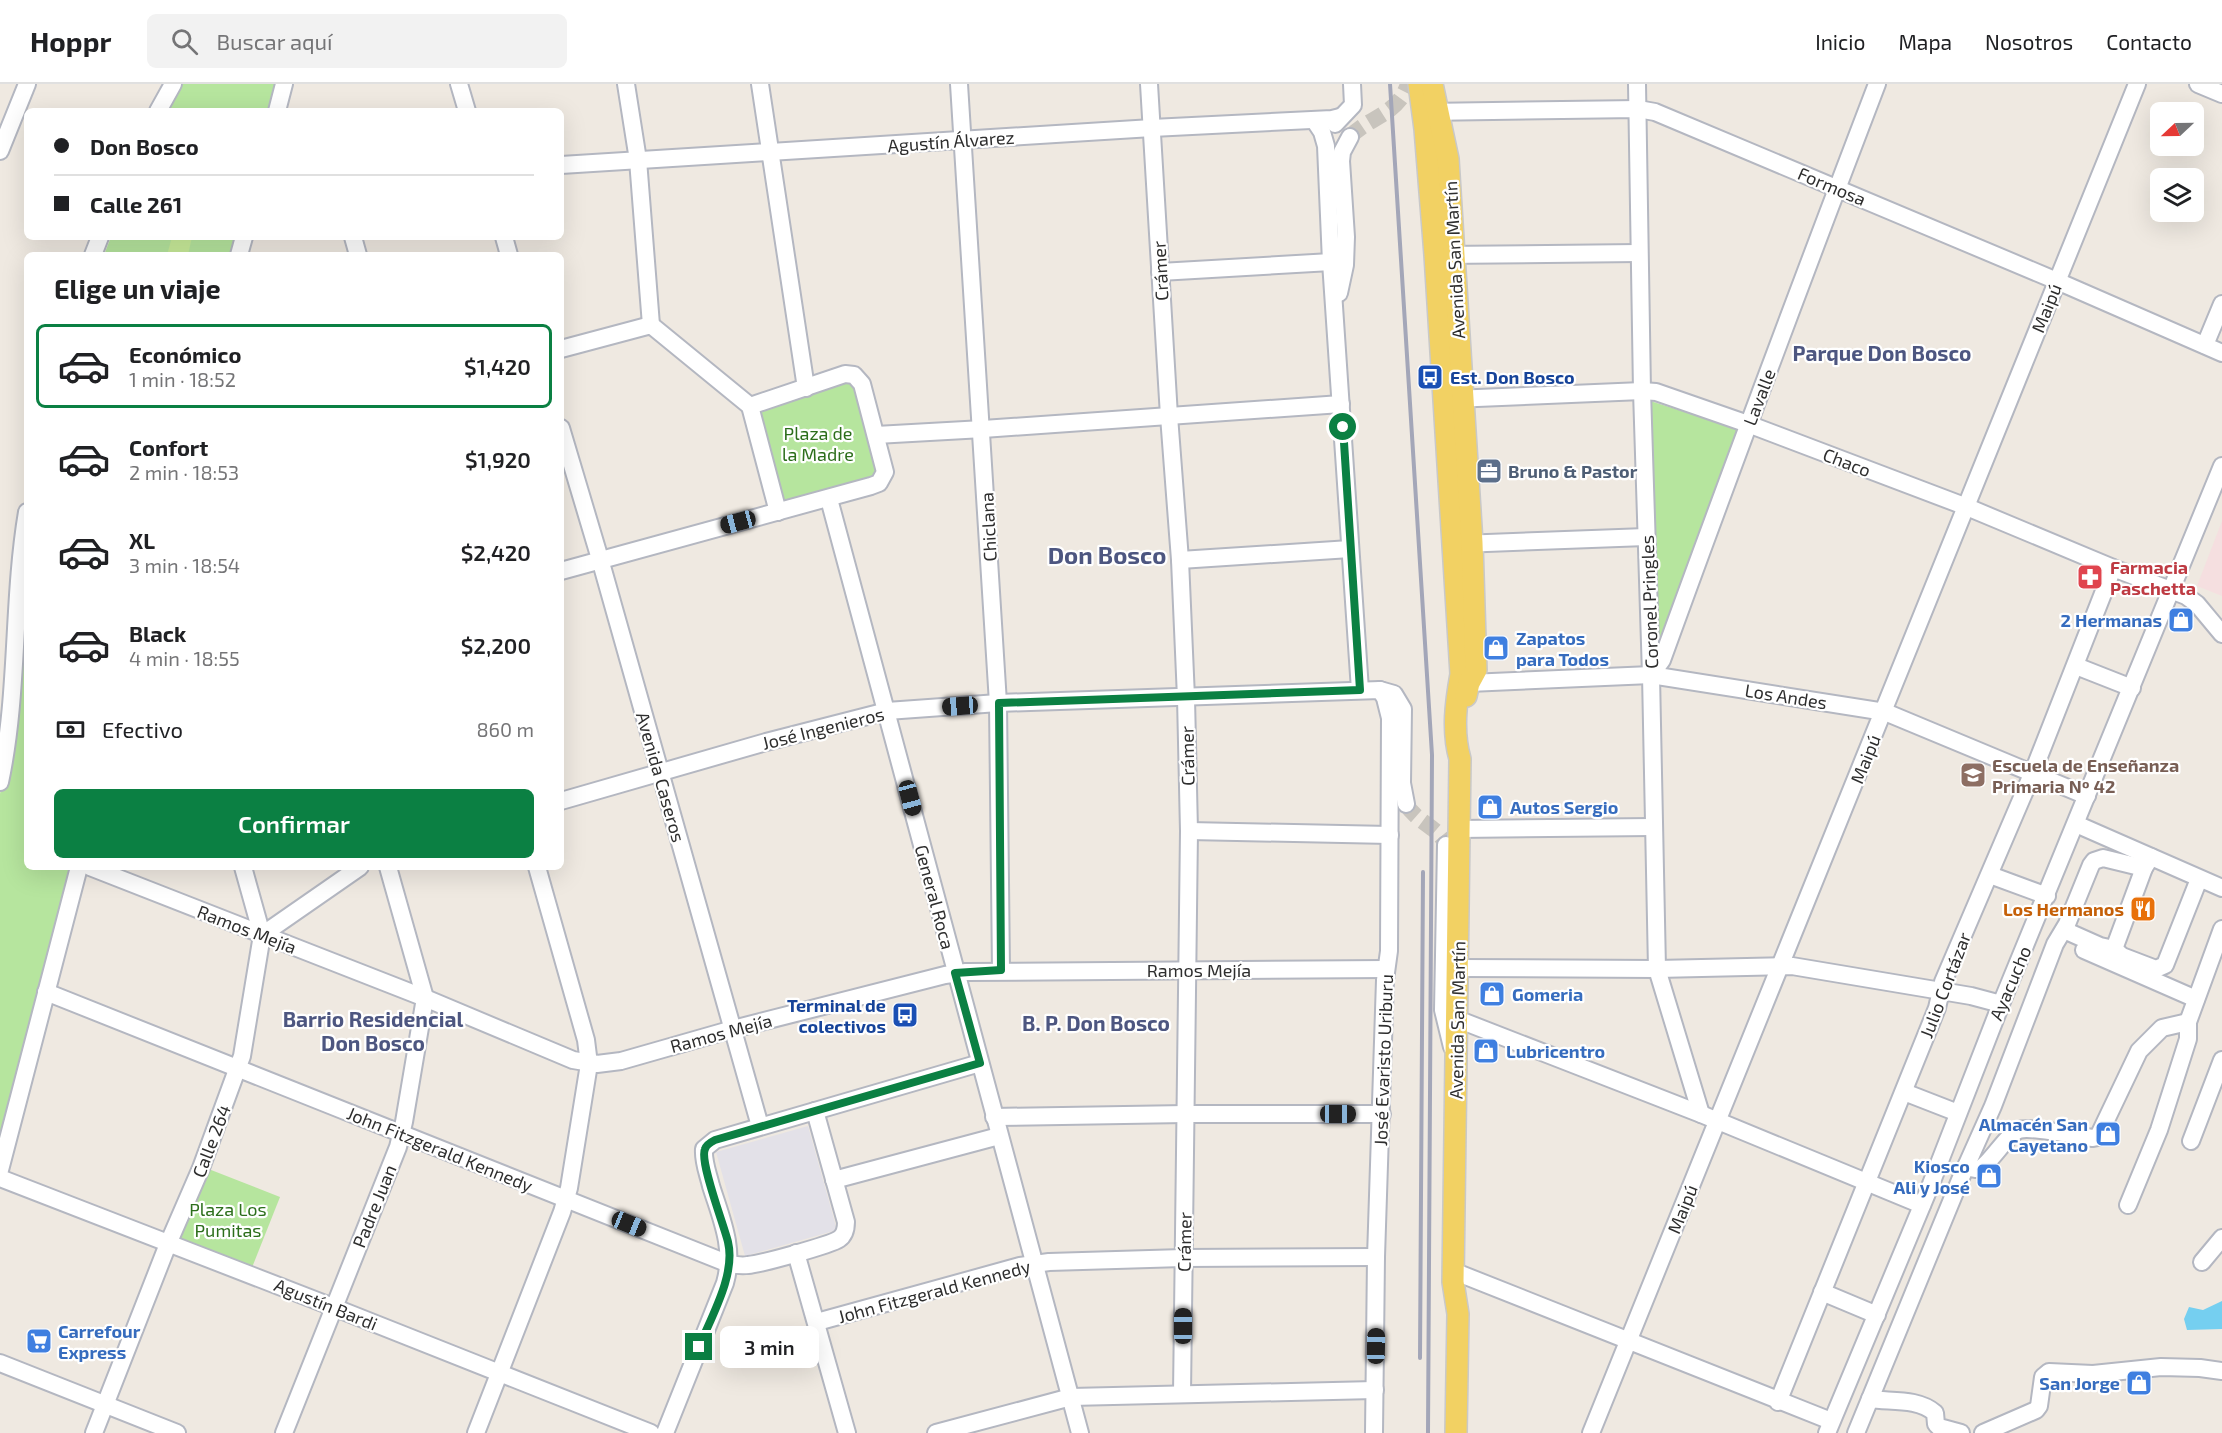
<!DOCTYPE html>
<html lang="es">
<head>
<meta charset="utf-8">
<style>
	body { margin:0; font-family:"Exo 2",sans-serif; background:#f2f2f2; color:#202124; height:100vh; display:flex; flex-direction:column; font-size:22px; white-space:nowrap }
	* { box-sizing:border-box; margin:0 }
	p { font-size:20px; color:#757577 }
	.icon { flex:none; width:33px; height:33px; fill:none; stroke:currentColor; stroke-width:2; stroke-linecap:round; stroke-linejoin:round }
	.map { position:relative; flex:1; overflow:hidden }
	.sheet { position:absolute; left:24px; top:168px; width:540px; height:618px; display:flex; flex-direction:column; background:#fff; border-radius:9px; box-shadow:0 6px 24px #0002 }
	.sheet>* { flex:none }
	.top-card { position:absolute; left:24px; top:24px; width:540px; height:132px; border-radius:9px; box-shadow:0 6px 24px #0002; display:grid; align-content:center; height:132px; padding:0 30px; background:#fff }
	.needle { width:39px; rotate:248deg }
	.controls { position:absolute; left:2150px; top:18px; display:grid; gap:12px }
	.controls a { display:grid; place-items:center; width:54px; height:54px; border-radius:9px; background:#fff; box-shadow:0 6px 24px #0002; font-size:30px }
	.end { position:absolute; width:27px; height:27px; margin:-14px; border:8px solid #0b8043; background:#fff; box-shadow:0 0 0 3px #fff }
	.from { border-radius:50% }
	.bubble { position:absolute; height:42px; border-radius:9px; background:#fff; box-shadow:0 6px 24px #0002; font-size:20px; font-weight:600; line-height:42px; text-align:center }
	.car { position:absolute; width:18px; height:36px; margin:-18px -9px; border-radius:8px; box-shadow:0 0 4px 2px #0007; background:linear-gradient(#222 24%,#8ab4d8 0 40%,#222 0 76%,#8ab4d8 0 86%,#222 0) }
	.top-card b { display:flex; align-items:center; gap:21px; height:57px; font-size:22px }
	.top-card b+b { border-top:2px solid #e0e0e0 }
	.top-card i { width:15px; height:15px; background:#202124 }
	ul { padding:0; list-style:none }
	li { display:flex; align-items:center; gap:18px; height:84px; margin:0 12px 9px; padding:0 18px; border:3px solid transparent; border-radius:9px }
	li div { flex:1 }
	li b { display:block; font-size:22px }
	li em { font-style:normal; font-weight:600 }
	li.on { border-color:#0b8043 }
	li>.icon { width:54px; height:54px; stroke-width:1.5 }
	h2 { padding:0 30px; font-size:27px; line-height:72px }
	.pay { display:flex; align-items:center; gap:15px; height:66px; padding:0 30px; font-size:22px }
	.pay p { margin-inline-start:auto }
	.button { display:flex; gap:12px; margin-top:auto; padding:12px 30px }
	.button a { flex:1; height:69px; border-radius:9px; background:#0b8043; color:#fff; font-size:24px; font-weight:600; line-height:69px; text-align:center }
	header { display:flex; align-items:center; gap:36px; box-sizing:border-box; height:84px; padding:0 30px; background:#fff; border-bottom:2px solid #e0e0e0 }
	header strong { font-size:28px }
	nav { display:flex; gap:33px; margin-inline-start:auto; font-size:21px }
	.search { width:420px; height:54px; background:#f2f2f2; display:flex; align-items:center; gap:15px; box-sizing:border-box; padding:0 21px; border-radius:9px; color:#757577; font-size:22px }
	.map>svg:first-child { display:block }
</style>
</head>
<body>
<header>
<strong>Hoppr</strong>
<div class="search"><svg class="icon" aria-label="search" viewBox="0 0 24 24"><circle cx="10" cy="10" r="6"/><path d="M15 15l6 6"/></svg>Buscar aquí</div>
<nav><a>Inicio</a><a>Mapa</a><a>Nosotros</a><a>Contacto</a></nav>
</header>
<div class="map">
<svg width="2222" height="1349" viewBox="0 0 2222 1349">
	<rect width="100%" height="100%" fill="#efe9e1"/>
	<path fill="#e3e1e8" d="M 808,1042 L 837,1146 L 745,1172 L 716,1068 Z"/>
	<path fill="#f5dfe0" d="M 2222,437 L 2222,512 L 2197,502 Z"/>
	<g fill="#b6e59e">
		<path d="M 181,0 L 275,0 L 267,27 L 167,27 Z"/>
		<path d="M 111,153 L 234,153 L 230,171 L 104,171 Z"/>
		<path d="M 854,291 L 883,394 L 778,428 L 750,322 Z"/>
		<path d="M 1647,316 L 1739,345 L 1662,553 L 1658,552 Z"/>
		<path d="M 27,519 L 27,783 L 70,783 L 0,1049 L 0,710 L 18,617 Z"/>
		<path d="M 206,1084 L 280,1113 L 251,1186 L 177,1156 Z"/>
	</g>
	<path fill="#c9ec9a" d="M 172,153 L 192,153 L 188,171 L 167,171 Z"/>
	<path fill="#75cff0" d="M 2222,1217 L 2222,1245 L 2187,1246 L 2184,1235 L 2189,1223 L 2203,1226 Z"/>
	<g fill="none" stroke-linecap="round" stroke-linejoin="round">
		<g stroke="#c8c4bd" stroke-width="16" stroke-dasharray="16 8" stroke-linecap="butt">
			<path d="M 1350,53 C 1370,32 1398,31 1408,0"/>
			<path d="M 1406,720 C 1417,739 1439,743 1446,761"/>
		</g>
		<g stroke="#b4b7c1" stroke-width="20">
			<g id="minor">
				<path d="M 459,0 L 467,27"/>
				<path d="M 626,0 L 638,76 L 651,241"/>
				<path d="M 760,0 L 806,304"/>
				<path d="M 959,0 L 998,619 L 1001,886"/>
				<path d="M 1149,0 L 1169,332 L 1180,476 L 1186,614 L 1189,747 L 1182,1310"/>
				<path d="M 1637,0 L 1642,307 L 1651,591 L 1657,885 L 1701,1030"/>
				<path d="M 2198,0 L 2222,10"/>
				<path d="M 158,27 L 173,0"/>
				<path d="M 277,27 L 284,0"/>
				<path d="M 1426,28 L 1638,25 L 1655,28 L 2057,197 L 2222,269"/>
				<path d="M 1314,36 L 1322,48 L 1326,62 L 1331,178 L 1360,606"/>
				<path d="M 1335,40 L 1353,21 L 1352,0"/>
				<path d="M 0,67 L 27,0"/>
				<path d="M 561,81 L 1152,44 L 1332,35 L 1340,33"/>
				<path d="M 353,153 L 358,171"/>
				<path d="M 504,153 L 509,171"/>
				<path d="M 93,171 L 100,153"/>
				<path d="M 239,171 L 244,153"/>
				<path d="M 1441,171 L 1639,169"/>
				<path d="M 1160,188 L 1331,178"/>
				<path d="M 1339,209 L 1345,181 L 1346,153 L 1341,77 L 1342,68 L 1350,53"/>
				<path d="M 2205,261 L 2222,220"/>
				<path d="M 561,265 L 651,241 L 750,322 L 845,290 L 854,291 L 862,300 L 885,388 L 879,399 L 871,402 L 561,487"/>
				<path d="M 1453,315 L 1642,307 L 1656,308 L 1748,340 L 1967,423 L 2113,484 L 2186,512 L 2197,520 L 2222,550"/>
				<path d="M 750,322 L 778,428"/>
				<path d="M 561,344 L 600,475 L 760,1042"/>
				<path d="M 876,351 L 983,345 L 1341,320"/>
				<path d="M 829,415 L 1080,1349"/>
				<path d="M 1461,460 L 1646,453"/>
				<path d="M 1180,476 L 1350,465"/>
				<path d="M 2076,582 L 2132,604"/>
				<path d="M 1651,591 L 1662,576 C 1732,383 1804,191 1877,0"/>
				<path d="M 1469,599 L 1651,591 L 1885,628 L 2087,712"/>
				<path d="M 0,698 C 19,609 12,517 27,428"/>
				<path d="M 561,717 L 766,658 L 887,627 L 998,619 L 1380,606 L 1394,610 L 1403,625 L 1402,699 L 1406,720"/>
				<path d="M 2076,740 L 2222,804"/>
				<path d="M 1458,745 L 1653,743"/>
				<path d="M 1189,747 L 1390,751"/>
				<path d="M 1446,761 L 1443,926 L 1452,963"/>
				<path d="M 90,783 L 425,914 L 573,976 L 597,980 L 621,977 L 733,945 L 945,891 L 966,888 L 1386,885"/>
				<path d="M 1990,791 L 2047,812"/>
				<path d="M 2064,846 L 2100,862 L 2114,865 L 2122,872 L 2156,885 L 2165,881 L 2199,795"/>
				<path d="M 262,851 L 360,783"/>
				<path d="M 2114,865 L 2144,784"/>
				<path d="M 2084,866 L 2196,915"/>
				<path d="M 1458,884 L 1657,885 L 1792,882 L 1971,912 L 2001,920"/>
				<path d="M 46,908 L 729,1180 C 735,1181 742,1182 748,1181 C 761,1180 830,1161 839,1155 C 845,1151 846,1145 846,1138 L 815,1027"/>
				<path d="M 1457,935 L 1701,1030 L 1922,1121"/>
				<path d="M 1904,1008 L 1958,1029"/>
				<path d="M 994,1033 L 1186,1030 L 1382,1030"/>
				<path d="M 2191,1057 L 2222,976"/>
				<path d="M 1966,1082 C 1969,1083 1972,1085 1975,1085 C 1987,1087 2005,1051 2019,1046 C 2030,1042 2078,1052 2093,1054 L 2098,1053 L 2139,967 L 2162,944 L 2188,938"/>
				<path d="M 0,1086 L 79,783"/>
				<path d="M 0,1094 L 333,1223 L 651,1349"/>
				<path d="M 834,1096 L 999,1052"/>
				<path d="M 2128,1121 L 2159,1046 L 2188,955 L 2188,938 L 2222,845"/>
				<path d="M 796,1169 L 847,1349"/>
				<path d="M 2202,1178 L 2222,1154"/>
				<path d="M 1453,1187 L 1831,1337"/>
				<path d="M 1822,1208 L 1877,1231"/>
				<path d="M 817,1238 L 1020,1182 L 1049,1178 L 1183,1174 L 1376,1173"/>
				<path d="M 0,1279 L 177,1349"/>
				<path d="M 1870,1315 C 1891,1318 1918,1314 1935,1329 L 1936,1340 L 1939,1343 L 1961,1349"/>
				<path d="M 1778,1318 L 1937,924 L 1943,898 L 2033,688 L 2113,484"/>
				<path d="M 94,1349 L 168,1160 L 201,1084 L 242,972 L 262,851 L 243,783"/>
				<path d="M 284,1349 L 398,1063 L 404,1038 L 425,914 L 388,783"/>
				<path d="M 476,1349 L 562,1128 L 569,1104 L 589,980 L 586,956 L 537,783"/>
				<path d="M 665,1349 L 725,1199 C 735,1164 721,1134 711,1102 C 708,1089 703,1078 704,1065 L 715,1056 L 980,979"/>
				<path d="M 936,1349 L 1071,1313 L 1375,1306"/>
				<path d="M 1374,1349 L 1376,1173 L 1385,896 L 1389,867 L 1390,634 L 1385,614 L 1380,606"/>
				<path d="M 1591,1349 L 2137,0"/>
				<path d="M 1827,1349 L 1931,1100 L 2001,920 L 2222,382"/>
				<path d="M 1856,1349 L 1960,1096 L 1993,1022 L 2055,860 L 2067,840 L 2091,781 L 2094,777 L 2103,774 L 2144,784 L 2151,773"/>
				<path d="M 1983,1349 L 2036,1326 L 2039,1322 L 2043,1293 L 2049,1288 L 2093,1290 L 2161,1283 L 2200,1284 L 2222,1287"/>
			</g>
		</g>
		<g stroke="#c9c9c9" stroke-width="24">
			<g id="major">
				<path d="M 1419,0 L 1425,45 L 1435,171 L 1461,590 C 1456,618 1452,647 1460,675 L 1453,1198 L 1458,1230 L 1456,1349"/>
				<path d="M 1432,0 L 1448,75 L 1472,459 L 1476,586 L 1469,599 L 1466,612"/>
			</g>
		</g>
		<use href="#minor" stroke="#fff" stroke-width="16"/>
		<use href="#major" stroke="#f2d163" stroke-width="21"/>
		<g stroke="#a3a6b8" stroke-width="4">
			<path d="M 1390,0 L 1432,671 L 1428,1349"/>
			<path d="M 1420,1274 L 1423,788"/>
		</g>
	</g>
	<g fill="none" stroke-linecap="round" stroke-linejoin="round">
		<path stroke="#0b8043" stroke-width="8" d="M 699,1263 C 711,1233 736,1191 728,1158 C 724,1141 699,1077 705,1065 C 706,1061 711,1058 715,1056 L 980,979 L 955,889 L 1001,886 L 999,619 L 1360,606 L 1343,343"/>
	</g>
	<defs>
		<g id="bus-square" transform="scale(1.35)"><rect x="-9" y="-9" width="18" height="18" rx="4" fill="#1a4fb4" stroke="#fff"/><path d="M-5-6H5V4H4V6H2V4H-2V6H-4V4H-5ZM-3.5-4V0h7V-4ZM-3.5 1.2v1.5H-2V1.2ZM2 1.2v1.5H3.5V1.2Z" fill="#fff"/></g>
		<g id="office-square" transform="scale(1.35)"><rect x="-9" y="-9" width="18" height="18" rx="4" fill="#5c6f8a" stroke="#fff"/><path d="M-6-3h4V-5.5h4V-3h4V5H-6ZM-1-4.5V-3h2v-1.5ZM-6 0V1H6V0Z" fill="#fff"/></g>
		<g id="pharmacy-square" transform="scale(1.35)"><rect x="-9" y="-9" width="18" height="18" rx="4" fill="#e0444e" stroke="#fff"/><path d="M-2-6h4v4h4v4h-4v4h-4v-4h-4v-4h4Z" fill="#fff"/></g>
		<g id="shop-square" transform="scale(1.35)"><rect x="-9" y="-9" width="18" height="18" rx="4" fill="#3f7fe0" stroke="#fff"/><path d="M-5-2.5h2.3a2.7 3.5 0 0 1 5.4 0H5L5.5 6h-11ZM-1.5-2.5h3a1.5 2.3 0 0 0-3 0Z" fill="#fff"/></g>
		<g id="school-square" transform="scale(1.35)"><rect x="-9" y="-9" width="18" height="18" rx="4" fill="#8d6e63" stroke="#fff"/><path d="M0-5L7-2L0 1L-7-2ZM-4 1L0 2.5L4 1V4Q0 6-4 4Z" fill="#fff"/></g>
		<g id="restaurant-square" transform="scale(1.35)"><rect x="-9" y="-9" width="18" height="18" rx="4" fill="#e8710a" stroke="#fff"/><path d="M-5-6h1v4h1v-4h1v4h1v-4h1v5L-1.5 .5V6h-2V.5L-5-1ZM5-6V6H3V1.5H1.5Q1.5-4 5-6Z" fill="#fff"/></g>
		<g id="supermarket-square" transform="scale(1.35)"><rect x="-9" y="-9" width="18" height="18" rx="4" fill="#3f7fe0" stroke="#fff"/><path d="M-6-5.5h2.5l.6 2H6L4.5 2H-2.5L-4.4-4H-6ZM-1.5 3.2a1.3 1.3 0 1 0 .1 0ZM3 3.2a1.3 1.3 0 1 0 .1 0Z" fill="#fff"/></g>
	</defs>
	<g fill-rule="evenodd">
		<use href="#bus-square" x="1430" y="293"/>
		<use href="#office-square" x="1489" y="387"/>
		<use href="#pharmacy-square" x="2090" y="493"/>
		<use href="#shop-square" x="2181" y="536"/>
		<use href="#shop-square" x="1496" y="564"/>
		<use href="#school-square" x="1973" y="691"/>
		<use href="#shop-square" x="1490" y="723"/>
		<use href="#restaurant-square" x="2143" y="825"/>
		<use href="#shop-square" x="1492" y="910"/>
		<use href="#bus-square" x="905" y="931"/>
		<use href="#shop-square" x="1486" y="967"/>
		<use href="#shop-square" x="2108" y="1050"/>
		<use href="#shop-square" x="1989" y="1092"/>
		<use href="#supermarket-square" x="39" y="1257"/>
		<use href="#shop-square" x="2139" y="1299"/>
	</g>
	<g text-anchor="middle" dominant-baseline="central" stroke-width="4.5" stroke-linejoin="round" paint-order="stroke">
		<g font-size="18" fill="#2e2e2e" stroke="#fff">
			<text transform="translate(951 57) rotate(-4)">Agustín Álvarez</text>
			<text transform="translate(1832 102) rotate(23)">Formosa</text>
			<text transform="translate(1454 176) rotate(-93)">Avenida San Martín</text>
			<text transform="translate(1160 187) rotate(-93)">Crámer</text>
			<text transform="translate(2046 224) rotate(-68)">Maipú</text>
			<text transform="translate(1759 313) rotate(-69)">Lavalle</text>
			<text transform="translate(1847 378) rotate(21)">Chaco</text>
			<text transform="translate(988 443) rotate(-93)">Chiclana</text>
			<text transform="translate(1649 518) rotate(-92)">Coronel Pringles</text>
			<text transform="translate(1786 612) rotate(9)">Los Andes</text>
			<text transform="translate(823 644) rotate(-14)">José Ingenieros</text>
			<text transform="translate(1187 672) rotate(-91)">Crámer</text>
			<text transform="translate(1865 675) rotate(-68)">Maipú</text>
			<text transform="translate(661 693) rotate(74)">Avenida Caseros</text>
			<text transform="translate(935 813) rotate(75)">General Roca</text>
			<text transform="translate(247 845) rotate(21)">Ramos Mejía</text>
			<text x="1199" y="886">Ramos Mejía</text>
			<text transform="translate(2010 899) rotate(-67)">Ayacucho</text>
			<text transform="translate(1945 901) rotate(-69)">Julio Cortázar</text>
			<text transform="translate(1457 936) rotate(-89)">Avenida San Martín</text>
			<text transform="translate(721 949) rotate(-15)">Ramos Mejía</text>
			<text transform="translate(1383 976) rotate(-88)">José Evaristo Uriburu</text>
			<text transform="translate(211 1057) rotate(-69)">Calle 264</text>
			<text transform="translate(440 1065) rotate(22)">John Fitzgerald Kennedy</text>
			<text transform="translate(374 1122) rotate(-68)">Padre Juan</text>
			<text transform="translate(1682 1125) rotate(-68)">Maipú</text>
			<text transform="translate(1184 1158) rotate(-89)">Crámer</text>
			<text transform="translate(934 1207) rotate(-15)">John Fitzgerald Kennedy</text>
			<text transform="translate(326 1220) rotate(22)">Agustín Bardi</text>
		</g>
		<g font-size="18" font-weight="bold" fill="#164399" stroke="#fff" text-anchor="start">
			<text x="1450" y="293">Est. Don Bosco</text>
			<text x="886" y="921" text-anchor="end">Terminal de<tspan x="886" dy="21">colectivos</tspan></text>
		</g>
		<g font-size="18" fill="#2c6e1b" stroke="#fff">
			<text x="818" y="349">Plaza de<tspan x="818" dy="21">la Madre</tspan></text>
			<text x="228" y="1125">Plaza Los<tspan x="228" dy="21">Pumitas</tspan></text>
		</g>
		<g font-size="18" font-weight="bold" fill="#4e5e75" stroke="#fff" text-anchor="start">
			<text x="1508" y="387">Bruno &amp; Pastor</text>
		</g>
		<g font-size="18" font-weight="bold" fill="#be3a42" stroke="#fff" text-anchor="start">
			<text x="2110" y="483">Farmacia<tspan x="2110" dy="21">Paschetta</tspan></text>
		</g>
		<g font-size="18" font-weight="bold" fill="#366cbe" stroke="#fff" text-anchor="start">
			<text x="2162" y="536" text-anchor="end">2 Hermanas</text>
			<text x="1516" y="554">Zapatos<tspan x="1516" dy="21">para Todos</tspan></text>
			<text x="1510" y="723">Autos Sergio</text>
			<text x="1512" y="910">Gomeria</text>
			<text x="1506" y="967">Lubricentro</text>
			<text x="2088" y="1040" text-anchor="end">Almacén San<tspan x="2088" dy="21">Cayetano</tspan></text>
			<text x="1970" y="1082" text-anchor="end">Kiosco<tspan x="1970" dy="21">Ali y José</tspan></text>
			<text x="58" y="1247">Carrefour<tspan x="58" dy="21">Express</tspan></text>
			<text x="2120" y="1299" text-anchor="end">San Jorge</text>
		</g>
		<g font-size="18" font-weight="bold" fill="#785e54" stroke="#fff" text-anchor="start">
			<text x="1992" y="681">Escuela de Enseñanza<tspan x="1992" dy="21">Primaria Nº 42</tspan></text>
		</g>
		<g font-size="18" font-weight="bold" fill="#c56008" stroke="#fff" text-anchor="end">
			<text x="2124" y="825">Los Hermanos</text>
		</g>
		<g font-size="21" font-weight="bold" fill="#4d5680" stroke="#fff">
			<text x="1882" y="268">Parque Don Bosco</text>
			<text x="373" y="934">Barrio Residencial<tspan x="373" dy="24">Don Bosco</tspan></text>
			<text x="1096" y="938">B. P. Don Bosco</text>
		</g>
		<g font-size="24" font-weight="bold" fill="#4d5680" stroke="#fff">
			<text x="1107" y="470">Don Bosco</text>
		</g>
	</g>
</svg>
<div class="controls">
<a><svg class="needle" viewBox="-14 -14 28 28"><path d="M0-13l5 13h-10z" fill="#e53935"/><path d="M0 13l5-13h-10z" fill="#757577"/></svg></a>
<a><svg class="icon" aria-label="layers" viewBox="0 0 24 24"><path d="M12 4l9 5-9 5-9-5zM3 14l9 5 9-5"/></svg></a>
</div>
<i class="end from" style="left:1343px;top:343px"></i>
<i class="end" style="left:699px;top:1263px"></i>
<div class="bubble" style="left:720px;top:1242px;width:99px">3 min</div>
<i class="car" style="left:738px;top:438px;rotate:255deg"></i>
<i class="car" style="left:960px;top:622px;rotate:266deg"></i>
<i class="car" style="left:910px;top:714px;rotate:165deg"></i>
<i class="car" style="left:1338px;top:1030px;rotate:90deg"></i>
<i class="car" style="left:629px;top:1140px;rotate:112deg"></i>
<i class="car" style="left:1183px;top:1242px;rotate:0deg"></i>
<i class="car" style="left:1376px;top:1262px;rotate:1deg"></i>
<div class="top-card">
<b><i class="from"></i>Don Bosco</b>
<b><i></i>Calle 261</b>
</div>
<section class="sheet">
<h2>Elige un viaje</h2>
<ul>
<li class="on"><svg class="icon" aria-label="car" viewBox="0 0 24 24"><path d="M5 17H2v-5l4-1 3-4h7l3 4 3 1v5h-3M9 17h6M6 11h13"/><circle cx="7" cy="17" r="2"/><circle cx="17" cy="17" r="2"/></svg><div><b>Económico</b><p>1 min · 18:52</p></div><em>$1,420</em></li>
<li><svg class="icon" aria-label="car" viewBox="0 0 24 24"><path d="M5 17H2v-5l4-1 3-4h7l3 4 3 1v5h-3M9 17h6M6 11h13"/><circle cx="7" cy="17" r="2"/><circle cx="17" cy="17" r="2"/></svg><div><b>Confort</b><p>2 min · 18:53</p></div><em>$1,920</em></li>
<li><svg class="icon" aria-label="car" viewBox="0 0 24 24"><path d="M5 17H2v-5l4-1 3-4h7l3 4 3 1v5h-3M9 17h6M6 11h13"/><circle cx="7" cy="17" r="2"/><circle cx="17" cy="17" r="2"/></svg><div><b>XL</b><p>3 min · 18:54</p></div><em>$2,420</em></li>
<li><svg class="icon" aria-label="car" viewBox="0 0 24 24"><path d="M5 17H2v-5l4-1 3-4h7l3 4 3 1v5h-3M9 17h6M6 11h13"/><circle cx="7" cy="17" r="2"/><circle cx="17" cy="17" r="2"/></svg><div><b>Black</b><p>4 min · 18:55</p></div><em>$2,200</em></li>
</ul>
<div class="pay"><svg class="icon" aria-label="cash" viewBox="0 0 24 24"><path d="M3 7h18v10H3z"/><circle cx="12" cy="12" r="2"/></svg>Efectivo<p>860 m</p></div>
<div class="button"><a>Confirmar</a></div>
</section>
</div>
</body>
</html>
